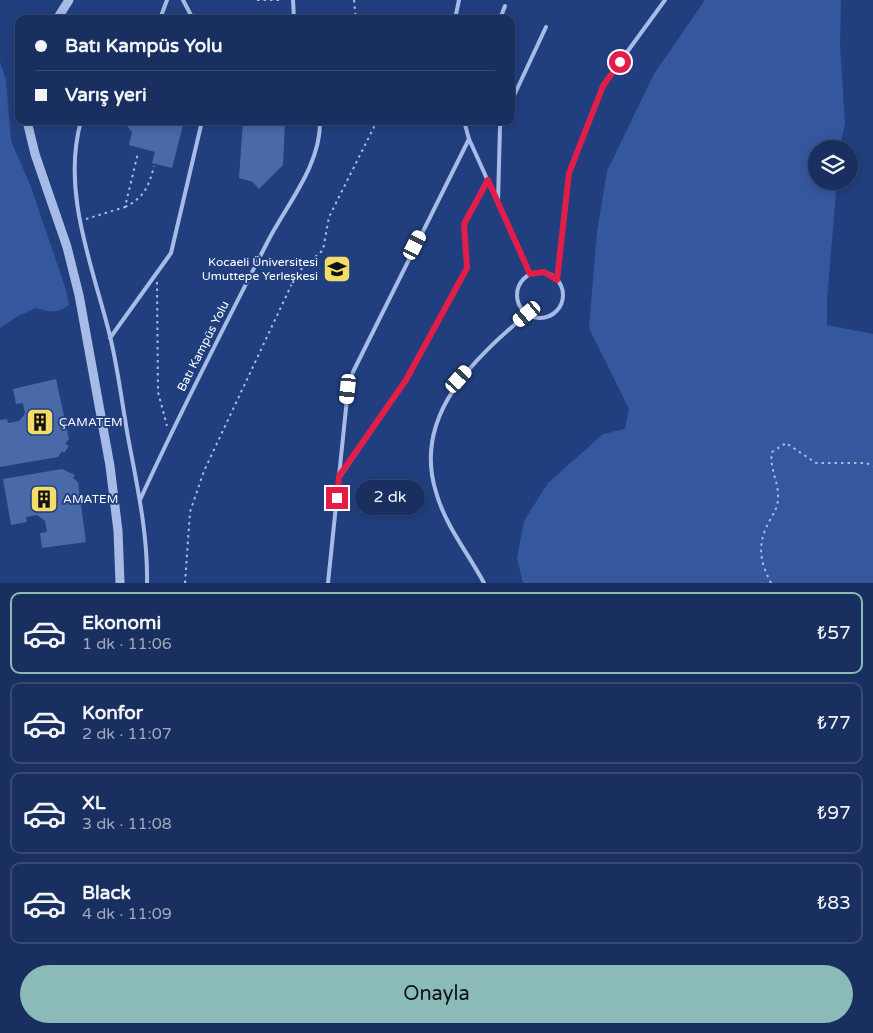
<!DOCTYPE html>
<html lang="tr">
<head>
<meta charset="utf-8">
<style>
	body { margin:0; font-family:"Varela Round",sans-serif; background:#263b68; color:#f1f3f6; height:100vh; display:flex; flex-direction:column; font-size:19px; white-space:nowrap }
	* { box-sizing:border-box; margin:0 }
	p { font-size:16px; color:#9fa9bd }
	.icon { flex:none; width:28px; height:28px; fill:none; stroke:currentColor; stroke-width:2; stroke-linecap:round; stroke-linejoin:round }
	.map { position:relative; height:583px; overflow:hidden }
	.side { display:flex; flex-direction:column; background:#192f5f; flex:1 }
	.side>* { flex:none }
	.top-card { position:absolute; left:15px; top:15px; width:500px; height:110px; border-radius:10px; box-shadow:0 2px 12px #0003,0 0 0 1px #374a74; display:grid; align-content:center; height:110px; padding:0 20px; background:#192f5f }
	.fabs { position:absolute; left:808px; top:140px; display:grid; gap:10px }
	.fabs a { display:grid; place-items:center; width:50px; height:50px; border-radius:50%; background:#192f5f; box-shadow:0 2px 12px #0003,0 0 0 1px #374a74; font-size:25px }
	.end { position:absolute; width:22px; height:22px; margin:-11px; border:6px solid #e11d48; background:#fff; box-shadow:0 0 0 2px #fff }
	.from { border-radius:50% }
	.bubble { position:absolute; height:35px; border-radius:18px; background:#192f5f; box-shadow:0 2px 12px #0003,0 0 0 1px #374a74; font-size:16px; font-weight:600; line-height:35px; text-align:center }
	.car { position:absolute; width:15px; height:30px; margin:-15px -8px; border-radius:6px; box-shadow:0 0 4px 1px #0007; background:linear-gradient(#fff 24%,#345 0 40%,#fff 0 76%,#345 0 86%,#fff 0) }
	.top-card b { display:flex; align-items:center; gap:18px; height:48px; font-size:19px }
	.top-card b+b { border-top:1px solid #374a74 }
	.top-card i { width:12px; height:12px; background:#f1f3f6 }
	ul { padding:9px 0 0; list-style:none }
	li { display:flex; align-items:center; gap:15px; height:82px; margin:0 10px 8px; padding:0 10px; border:2px solid #374a74; border-radius:10px }
	li div { flex:1 }
	li b { display:block; font-size:19px }
	li em { font-style:normal; font-weight:600 }
	li.selected { border-color:#8bbbb9 }
	li>.icon { width:45px; height:45px; stroke-width:1.5 }
	.button { display:flex; gap:10px; margin-top:auto; padding:10px 20px }
	.button a { flex:1; height:58px; border-radius:30px; background:#8bbbb9; color:#111; font-size:20px; font-weight:600; line-height:58px; text-align:center }
	.map>svg:first-child { display:block }
</style>
</head>
<body>
<div class="map">
<svg width="873" height="583" viewBox="0 0 873 583">
	<rect width="100%" height="100%" fill="#213f7f"/>
	<g fill="#35579d">
		<path d="M 705,0 L 841,0 L 840,45 L 845,124 L 839,149 L 816,149 L 816,181 L 837,181 L 827,299 L 827,325 L 873,334 L 873,583 L 523,583 L 517,558 L 524,521 L 548,483 L 603,434 L 625,429 L 629,409 L 589,328 L 597,232 L 607,171 L 654,74 Z"/>
		<path d="M 0,62 L 6,80 L 11,141 L 31,187 L 66,290 L 69,305 C 57,314 50,312 36,308 L 18,316 L 0,328 Z"/>
	</g>
	<g fill="#4a69a8">
		<path d="M 123,121 L 184,121 L 172,168 L 152,163 L 155,152 L 129,145 L 132,132 Z"/>
		<path d="M 243,121 L 285,121 L 283,165 L 259,189 L 253,182 L 239,178 Z"/>
		<path d="M 56,379 L 69,439 L 65,444 L 69,446 L 64,453 L 62,451 L 58,457 L 0,467 L 0,420 L 7,419 L 8,423 L 19,421 L 25,414 L 23,403 L 16,404 L 13,389 Z"/>
		<path d="M 62,469 L 75,475 L 73,478 L 78,482 L 86,542 L 42,548 L 40,533 L 47,532 L 45,521 L 37,515 L 26,517 L 27,522 L 11,525 L 3,479 Z"/>
	</g>
	<g fill="none" stroke-linecap="round" stroke-linejoin="round">
		<g stroke="#a6bce7" stroke-width="2" stroke-dasharray="2.5 4" stroke-linecap="butt">
			<path d="M 257,0 L 279,0"/>
			<path d="M 354,0 L 356,19"/>
			<path d="M 125,207 C 144,198 149,186 154,166"/>
			<path d="M 86,219 L 125,207 L 138,153"/>
			<path d="M 157,282 L 158,392 L 167,426"/>
			<path d="M 185,583 L 190,512 L 204,471 L 297,273 L 323,250 L 329,217 L 377,121"/>
			<path d="M 771,583 C 759,560 757,543 770,520 C 774,513 778,507 778,498 C 779,482 769,468 772,452 L 786,443 L 816,463 L 866,463 L 873,466"/>
		</g>
		<g stroke="#a6bce7" stroke-width="4">
			<path d="M 183,0 L 193,19"/>
			<path d="M 293,0 L 294,19"/>
			<path d="M 160,19 L 167,0"/>
			<path d="M 455,19 L 459,0"/>
			<path d="M 500,19 L 505,6"/>
			<path d="M 511,102 L 546,27"/>
			<path d="M 81,121 C 61,192 93,267 110,336 C 118,369 122,403 128,437 C 137,485 148,534 147,583"/>
			<path d="M 464,121 L 469,139"/>
			<path d="M 498,201 L 500,127 L 502,121"/>
			<circle cx="540" cy="295" r="23"/>
			<path d="M 557,280 L 569,173 L 603,85 L 665,0"/>
			<path d="M 110,338 L 171,253 L 202,121"/>
			<path d="M 341,475 L 406,380 L 467,268 L 464,224 L 487,180"/>
			<path d="M 140,500 C 180,412 224,327 268,241 C 287,204 321,165 320,121"/>
			<path d="M 328,583 L 348,389 L 353,372 L 469,139 L 530,274"/>
			<path d="M 484,583 C 468,553 445,525 436,492 C 412,415 475,358 527,314"/>
		</g>
		<g stroke="#a6bce7" stroke-width="9">
			<path d="M 57,19 L 69,0"/>
			<path d="M 27,121 L 35,154 L 67,247 L 79,295 L 110,466 L 118,531 L 120,583"/>
		</g>
	</g>
	<g fill="none" stroke-linecap="round" stroke-linejoin="round">
		<path stroke="#e11d48" stroke-width="6" d="M 337,498 L 339,476 L 406,380 L 467,268 L 464,224 L 488,180 L 530,274 L 544,272 L 557,280 L 569,173 L 603,86 L 620,62"/>
	</g>
	<defs>
		<g id="university-square" transform="scale(1.4375)"><rect x="-9" y="-9" width="18" height="18" rx="4" fill="#f3dc68" stroke="#213f7f"/><path d="M0-5L7-2L0 1L-7-2ZM-4 1L0 2.5L4 1V4Q0 6-4 4Z" fill="#111"/></g>
		<g id="building-square" transform="scale(1.4375)"><rect x="-9" y="-9" width="18" height="18" rx="4" fill="#f3dc68" stroke="#213f7f"/><path d="M-4-6H4V6H1V3H-1V6H-4ZM-2.5-4.3h1.7v1.8h-1.7ZM.8-4.3h1.7v1.8H.8ZM-2.5-1h1.7V.8h-1.7ZM.8-1h1.7V.8H.8Z" fill="#111"/></g>
	</defs>
	<g fill-rule="evenodd">
		<use href="#university-square" x="337" y="269"/>
		<use href="#building-square" x="40" y="422"/>
		<use href="#building-square" x="44" y="499"/>
	</g>
	<g text-anchor="middle" dominant-baseline="central" stroke-width="4" stroke-linejoin="round" paint-order="stroke">
		<g font-size="12" fill="#fff" stroke="#213f7f" text-anchor="start">
			<text x="318" y="262" text-anchor="end">Kocaeli Üniversitesi<tspan x="318" dy="14">Umuttepe Yerleşkesi</tspan></text>
			<text x="59" y="422">ÇAMATEM</text>
			<text x="63" y="499">AMATEM</text>
		</g>
		<g font-size="12" fill="#fff" stroke="#213f7f">
			<text transform="translate(203 346) rotate(-63)">Batı Kampüs Yolu</text>
		</g>
	</g>
</svg>
<div class="fabs">
<a><svg class="icon" aria-label="layers" viewBox="0 0 24 24"><path d="M12 4l9 5-9 5-9-5zM3 14l9 5 9-5"/></svg></a>
</div>
<i class="end from" style="left:620px;top:62px"></i>
<i class="end" style="left:337px;top:498px"></i>
<div class="bubble" style="left:355px;top:480px;width:70px">2 dk</div>
<i class="car" style="left:415px;top:245px;rotate:27deg"></i>
<i class="car" style="left:527px;top:314px;rotate:230deg"></i>
<i class="car" style="left:459px;top:379px;rotate:42deg"></i>
<i class="car" style="left:348px;top:389px;rotate:186deg"></i>
<div class="top-card">
<b><i class="from"></i>Batı Kampüs Yolu</b>
<b><i></i>Varış yeri</b>
</div>
</div>
<section class="side">
<ul>
<li class="selected"><svg class="icon" aria-label="car" viewBox="0 0 24 24"><path d="M5 17H2v-5l4-1 3-4h7l3 4 3 1v5h-3M9 17h6M6 11h13"/><circle cx="7" cy="17" r="2"/><circle cx="17" cy="17" r="2"/></svg><div><b>Ekonomi</b><p>1 dk · 11:06</p></div><em>₺57</em></li>
<li><svg class="icon" aria-label="car" viewBox="0 0 24 24"><path d="M5 17H2v-5l4-1 3-4h7l3 4 3 1v5h-3M9 17h6M6 11h13"/><circle cx="7" cy="17" r="2"/><circle cx="17" cy="17" r="2"/></svg><div><b>Konfor</b><p>2 dk · 11:07</p></div><em>₺77</em></li>
<li><svg class="icon" aria-label="car" viewBox="0 0 24 24"><path d="M5 17H2v-5l4-1 3-4h7l3 4 3 1v5h-3M9 17h6M6 11h13"/><circle cx="7" cy="17" r="2"/><circle cx="17" cy="17" r="2"/></svg><div><b>XL</b><p>3 dk · 11:08</p></div><em>₺97</em></li>
<li><svg class="icon" aria-label="car" viewBox="0 0 24 24"><path d="M5 17H2v-5l4-1 3-4h7l3 4 3 1v5h-3M9 17h6M6 11h13"/><circle cx="7" cy="17" r="2"/><circle cx="17" cy="17" r="2"/></svg><div><b>Black</b><p>4 dk · 11:09</p></div><em>₺83</em></li>
</ul>
<div class="button"><a>Onayla</a></div>
</section>
</body>
</html>
